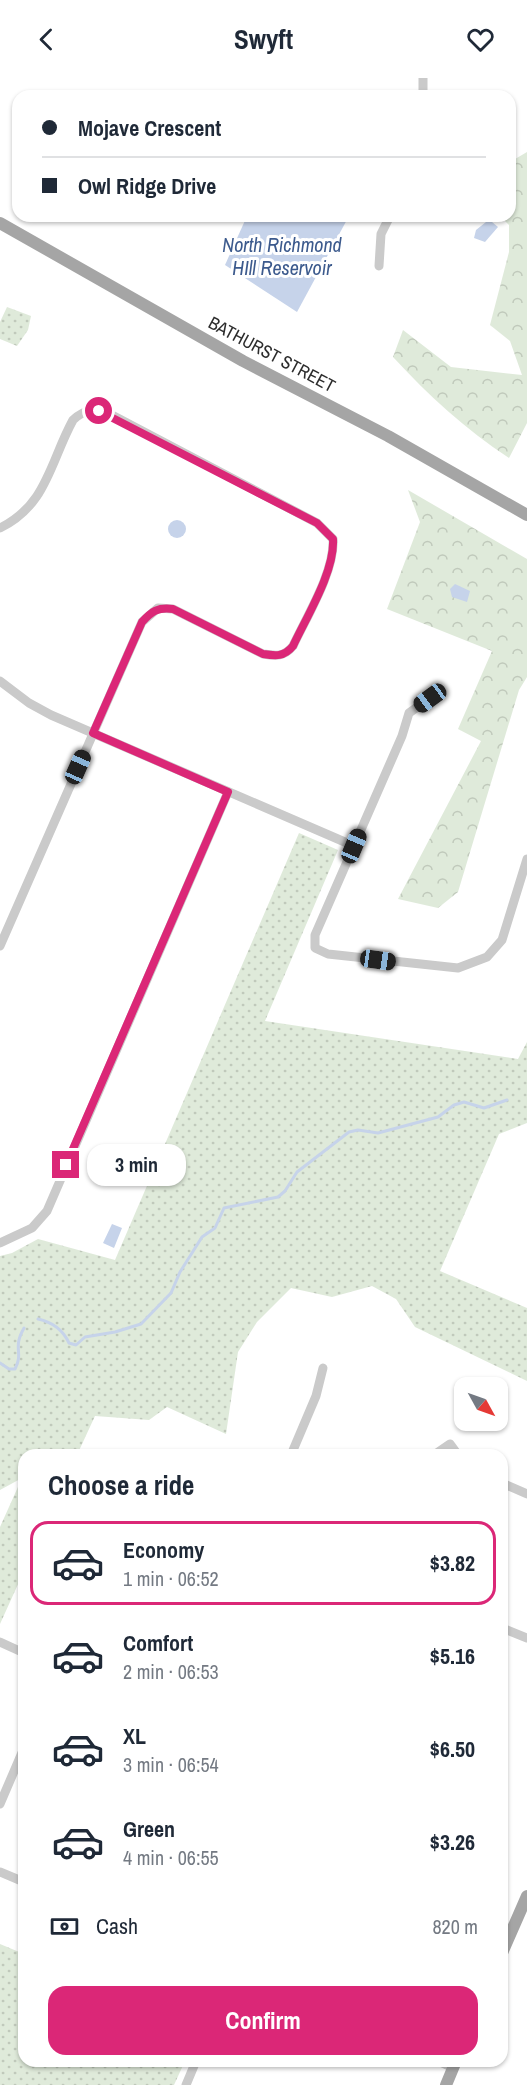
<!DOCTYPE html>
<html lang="en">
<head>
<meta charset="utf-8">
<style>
	body { margin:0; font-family:"Archivo Narrow",sans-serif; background:#f2f2f3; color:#1f2937; height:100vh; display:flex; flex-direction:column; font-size:22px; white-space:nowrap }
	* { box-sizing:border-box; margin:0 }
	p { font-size:20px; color:#747a83 }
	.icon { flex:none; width:33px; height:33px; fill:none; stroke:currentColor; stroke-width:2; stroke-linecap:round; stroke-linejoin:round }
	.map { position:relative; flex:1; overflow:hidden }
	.sheet { position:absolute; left:18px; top:1371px; width:490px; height:618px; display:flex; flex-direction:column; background:#fff; border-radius:18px; box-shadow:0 2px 4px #0004 }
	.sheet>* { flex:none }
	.hud { position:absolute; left:12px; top:12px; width:504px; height:132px; border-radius:18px; box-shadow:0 2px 4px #0004; display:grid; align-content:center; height:132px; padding:0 30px; background:#fff }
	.needle { width:39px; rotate:130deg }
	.buttons { position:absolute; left:454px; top:1299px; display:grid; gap:12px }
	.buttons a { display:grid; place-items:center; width:54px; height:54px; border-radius:12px; background:#fff; box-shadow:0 2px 4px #0004; font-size:30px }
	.end { position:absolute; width:27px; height:27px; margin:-14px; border:8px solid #db2777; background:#fff; box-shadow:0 0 0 3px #fff }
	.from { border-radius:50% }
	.bubble { position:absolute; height:42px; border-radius:18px; background:#fff; box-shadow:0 2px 4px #0004; font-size:20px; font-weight:700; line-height:42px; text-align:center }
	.car { position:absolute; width:18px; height:36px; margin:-18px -9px; border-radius:8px; box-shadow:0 0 4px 2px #0007; background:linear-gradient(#222 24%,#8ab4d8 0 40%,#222 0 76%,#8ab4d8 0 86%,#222 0) }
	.hud b { display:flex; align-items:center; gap:21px; height:57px; font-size:22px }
	.hud b+b { border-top:2px solid #e0e1e3 }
	.hud i { width:15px; height:15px; background:#1f2937 }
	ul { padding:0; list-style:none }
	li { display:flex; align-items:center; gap:18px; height:84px; margin:0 12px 9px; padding:0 18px; border:3px solid transparent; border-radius:18px }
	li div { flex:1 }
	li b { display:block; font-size:22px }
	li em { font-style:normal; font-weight:700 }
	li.current { border-color:#db2777 }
	li>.icon { width:54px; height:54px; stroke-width:1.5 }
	h2 { padding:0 30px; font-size:27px; line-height:72px }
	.pay { display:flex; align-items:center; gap:15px; height:66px; padding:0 30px; font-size:22px }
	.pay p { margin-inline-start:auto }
	.primary-button { display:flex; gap:12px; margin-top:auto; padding:12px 30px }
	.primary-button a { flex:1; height:69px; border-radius:18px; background:#db2777; color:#fff; font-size:24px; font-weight:700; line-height:69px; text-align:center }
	header { display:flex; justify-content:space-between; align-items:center; height:78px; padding:0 30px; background:#fff; font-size:27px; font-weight:700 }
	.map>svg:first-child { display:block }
</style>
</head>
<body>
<header><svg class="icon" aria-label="back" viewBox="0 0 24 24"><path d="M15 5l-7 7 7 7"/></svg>Swyft<svg class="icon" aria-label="heart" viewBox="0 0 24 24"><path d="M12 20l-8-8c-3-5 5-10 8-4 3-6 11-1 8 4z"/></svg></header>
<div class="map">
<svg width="527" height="2007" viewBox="0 0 527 2007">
	<defs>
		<pattern id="forest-crowns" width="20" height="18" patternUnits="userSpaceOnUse" patternTransform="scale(1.5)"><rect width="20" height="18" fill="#dfeada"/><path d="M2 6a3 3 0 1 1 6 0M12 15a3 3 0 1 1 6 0" fill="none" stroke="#c0c9bb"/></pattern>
		<pattern id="park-dots" width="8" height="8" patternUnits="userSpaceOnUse" patternTransform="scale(1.5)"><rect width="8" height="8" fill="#dfeada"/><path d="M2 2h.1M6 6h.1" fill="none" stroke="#c0c9bb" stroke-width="1.8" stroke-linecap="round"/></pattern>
	</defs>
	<rect width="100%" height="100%" fill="#fff"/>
	<g fill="url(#forest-crowns)">
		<path d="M 527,74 L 527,345 L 509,380 C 465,351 429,318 393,279 L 403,252 L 451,289 L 522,297 L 510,263 L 490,247 L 509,174 L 509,147 L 500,138 L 510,138 L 510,84 Z"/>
		<path d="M 408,412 L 527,481 L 527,599 L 519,612 L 458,814 L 438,830 L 398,821 L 481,663 L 458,651 L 492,573 L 387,531 L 420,444 Z"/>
	</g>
	<g fill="url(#park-dots)">
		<path d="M 7,229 L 31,238 L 28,252 L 17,268 L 0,261 L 0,244 Z"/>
		<path d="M 299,755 L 338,772 L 265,943 L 518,981 L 527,964 L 527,1045 L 499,1056 L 440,1193 L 527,1230 L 527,1303 L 415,1249 L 396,1221 L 372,1208 L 332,1219 L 291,1210 L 257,1244 L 238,1274 L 226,1356 L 167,1329 L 149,1342 L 95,1338 L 77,1377 L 24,1377 L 24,1493 L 0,1546 L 0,1449 L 22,1400 L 0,1412 L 0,1178 L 12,1175 L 38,1161 L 115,1182 Z"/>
		<path d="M 0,1866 L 24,1876 L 24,1983 L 185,1983 L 174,2007 L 0,2007 Z"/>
	</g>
	<g fill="#c6d3ea">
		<path d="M 247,138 L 349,138 L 297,234 L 225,187 Z"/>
		<path d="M 486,144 L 492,144 L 498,149 L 485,164 L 474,160 L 476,152 Z"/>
		<circle cx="177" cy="451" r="9"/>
		<path d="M 455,506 L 470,513 L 467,524 L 452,519 L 450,511 Z"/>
		<path d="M 112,1146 L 122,1150 L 114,1170 L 103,1165 Z"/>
	</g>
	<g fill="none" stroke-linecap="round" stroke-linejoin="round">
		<g stroke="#c6d3ea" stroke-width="3">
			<path d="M 38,1241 C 52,1244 63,1252 69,1265 L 76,1267 L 85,1259 L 115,1254 L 141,1246 L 171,1215 L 180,1194 L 202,1159 L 215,1150 L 224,1130 L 278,1119 L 285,1113 L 297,1094 L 349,1054 L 358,1052 L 378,1055 L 438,1039 L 454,1027 L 464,1024 L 484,1030 L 507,1022"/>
			<path d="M 0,1285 L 9,1291 L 15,1291 C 24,1274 12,1271 24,1250"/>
		</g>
		<g stroke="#cacaca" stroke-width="9">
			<path d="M 423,0 L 423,18"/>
			<path d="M 379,188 L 381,156 L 390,138"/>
			<path d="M 0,450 C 47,427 50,384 73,342 C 86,330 93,331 110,336 L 317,445 L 333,461 C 335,493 307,538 293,568 C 284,579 276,578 263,576 L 173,531 L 158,530 L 142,544 L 0,868"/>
			<path d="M 0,603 L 29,625 L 51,637 L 354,768"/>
			<path d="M 430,620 L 409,635 L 402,658 L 315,857 L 315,870 L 328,876 L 458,890 L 487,879 L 502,862 L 527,781"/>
			<path d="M 0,1165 L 32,1150 L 47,1133 L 228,714"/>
			<path d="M 291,1377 L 316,1318 L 323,1290"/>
			<path d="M 434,1377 L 450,1366 L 458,1377"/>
			<path d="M 502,1405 L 527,1416"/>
			<path d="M 502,1550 L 527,1560"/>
			<path d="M 0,1564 L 24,1575"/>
			<path d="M 0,1726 L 24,1670"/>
			<path d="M 0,1794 L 24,1804"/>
			<path d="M 438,1983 L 453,1990"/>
			<path d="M 186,2007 L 196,1983"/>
		</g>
		<g stroke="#a5a5a5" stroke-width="12">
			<path d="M 0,145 L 243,283 L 388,358 L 527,437"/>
			<path d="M 502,1875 L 527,1818"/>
			<path d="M 446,2007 L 456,1983"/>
		</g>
	</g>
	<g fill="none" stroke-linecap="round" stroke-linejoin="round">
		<path stroke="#db2777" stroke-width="8" d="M 66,1087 L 228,714 L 93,655 L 142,544 C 152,533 158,529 173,531 L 263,576 C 276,578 284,579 293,568 C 307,538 335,493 333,461 L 317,445 L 99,333"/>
	</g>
	<g text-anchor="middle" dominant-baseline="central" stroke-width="6" stroke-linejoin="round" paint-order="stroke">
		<g font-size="18" fill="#2d2d2d" stroke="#fff">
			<text transform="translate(272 276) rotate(28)">BATHURST STREET</text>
		</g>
		<g font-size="20" font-style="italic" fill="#3c5a8d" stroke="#fff">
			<text x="282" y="166">North Richmond<tspan x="282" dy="23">HIll Reservoir</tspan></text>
		</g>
	</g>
</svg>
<div class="buttons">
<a><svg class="needle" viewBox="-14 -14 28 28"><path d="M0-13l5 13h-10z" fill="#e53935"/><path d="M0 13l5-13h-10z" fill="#747a83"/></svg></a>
</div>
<i class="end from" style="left:99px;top:333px"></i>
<i class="end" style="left:66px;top:1087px"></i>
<div class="bubble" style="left:87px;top:1066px;width:99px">3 min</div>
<i class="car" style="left:430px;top:620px;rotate:234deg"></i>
<i class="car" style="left:78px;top:689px;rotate:24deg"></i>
<i class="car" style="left:354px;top:768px;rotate:23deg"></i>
<i class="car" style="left:378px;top:882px;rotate:98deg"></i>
<div class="hud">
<b><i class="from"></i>Mojave Crescent</b>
<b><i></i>Owl Ridge Drive</b>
</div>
<section class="sheet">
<h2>Choose a ride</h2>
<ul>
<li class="current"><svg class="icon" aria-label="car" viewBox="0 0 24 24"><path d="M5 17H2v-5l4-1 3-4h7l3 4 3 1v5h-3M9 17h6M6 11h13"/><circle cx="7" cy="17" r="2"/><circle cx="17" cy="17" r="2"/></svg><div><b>Economy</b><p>1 min · 06:52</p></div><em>$3.82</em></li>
<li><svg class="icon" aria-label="car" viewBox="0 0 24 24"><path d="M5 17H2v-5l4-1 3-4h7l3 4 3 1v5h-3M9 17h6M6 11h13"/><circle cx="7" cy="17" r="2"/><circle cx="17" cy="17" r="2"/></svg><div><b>Comfort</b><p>2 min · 06:53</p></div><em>$5.16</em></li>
<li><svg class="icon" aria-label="car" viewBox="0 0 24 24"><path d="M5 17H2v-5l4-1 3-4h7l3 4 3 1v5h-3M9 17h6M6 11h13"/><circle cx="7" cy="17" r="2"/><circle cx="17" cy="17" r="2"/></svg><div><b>XL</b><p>3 min · 06:54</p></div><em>$6.50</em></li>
<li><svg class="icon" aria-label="car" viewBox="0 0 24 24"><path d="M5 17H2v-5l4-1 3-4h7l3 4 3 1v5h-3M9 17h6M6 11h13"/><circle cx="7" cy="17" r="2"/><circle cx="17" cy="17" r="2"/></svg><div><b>Green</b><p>4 min · 06:55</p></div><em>$3.26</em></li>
</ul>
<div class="pay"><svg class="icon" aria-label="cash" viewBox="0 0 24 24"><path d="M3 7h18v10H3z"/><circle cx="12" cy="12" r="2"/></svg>Cash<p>820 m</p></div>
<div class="primary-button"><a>Confirm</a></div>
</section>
</div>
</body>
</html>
